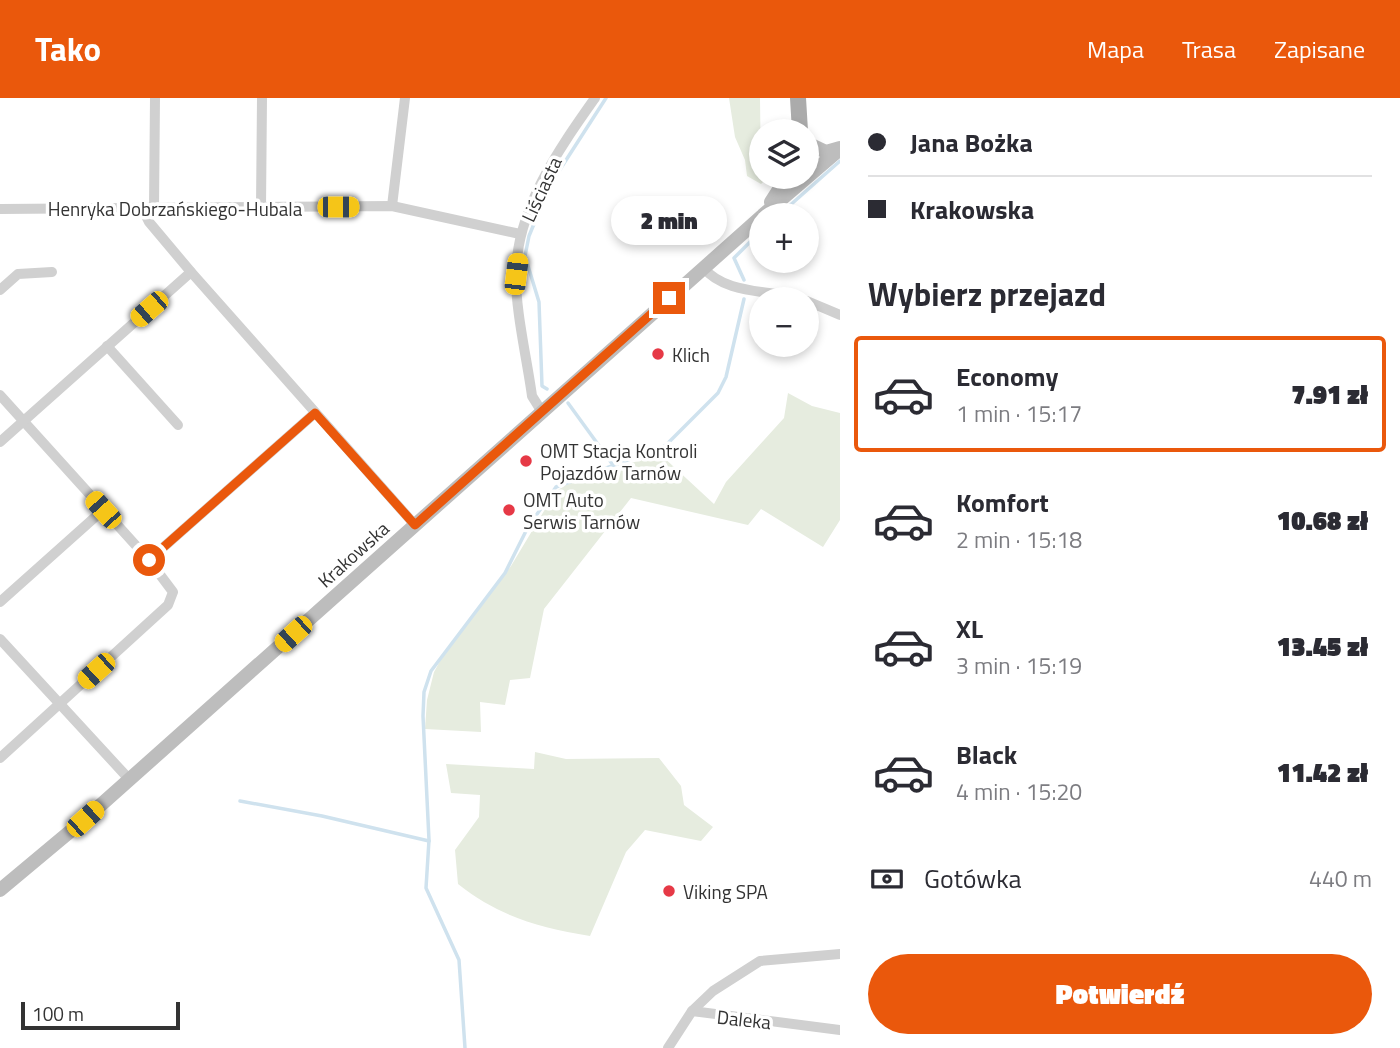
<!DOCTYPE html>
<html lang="pl">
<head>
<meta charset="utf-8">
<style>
	body { margin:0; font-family:"Titillium Web",sans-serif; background:#f7f7f7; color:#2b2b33; height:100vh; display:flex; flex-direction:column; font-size:26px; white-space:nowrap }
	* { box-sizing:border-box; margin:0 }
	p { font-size:23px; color:#7c7c81 }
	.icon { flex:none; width:38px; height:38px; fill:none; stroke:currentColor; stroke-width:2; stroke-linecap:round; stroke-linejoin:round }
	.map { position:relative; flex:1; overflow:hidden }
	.sheet { display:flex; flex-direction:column; background:#fff; width:560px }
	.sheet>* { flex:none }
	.top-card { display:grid; align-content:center; height:154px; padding:0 28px; background:#fff }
	.buttons { position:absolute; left:749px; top:21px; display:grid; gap:14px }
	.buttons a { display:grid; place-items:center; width:70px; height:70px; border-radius:50%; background:#fff; box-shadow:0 4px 10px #0003; font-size:35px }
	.scale { position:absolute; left:21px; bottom:18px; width:159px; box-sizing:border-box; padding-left:7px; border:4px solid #333; border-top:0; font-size:19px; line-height:24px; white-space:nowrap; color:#333; -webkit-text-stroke:5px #fff; paint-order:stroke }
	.end { position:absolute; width:32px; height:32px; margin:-16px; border:9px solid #ea580c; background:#fff; box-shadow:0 0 0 4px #fff }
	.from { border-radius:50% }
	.bubble { position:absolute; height:49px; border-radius:24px; background:#fff; box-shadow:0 4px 10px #0003; font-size:23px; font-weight:800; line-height:49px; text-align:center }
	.car { position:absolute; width:21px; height:42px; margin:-21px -10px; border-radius:9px; box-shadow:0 0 5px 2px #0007; background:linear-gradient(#f5c518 24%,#345 0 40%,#f5c518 0 76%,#345 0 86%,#f5c518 0) }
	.top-card b { display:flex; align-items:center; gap:24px; height:66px; font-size:26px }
	.top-card b+b { border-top:2px solid #e1e1e2 }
	.top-card i { width:18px; height:18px; background:#2b2b33 }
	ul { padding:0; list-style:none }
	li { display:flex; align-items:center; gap:21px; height:116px; margin:0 14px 10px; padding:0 14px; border:4px solid transparent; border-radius:7px }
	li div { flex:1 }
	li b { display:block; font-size:26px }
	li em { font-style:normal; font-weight:800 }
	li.active { border-color:#ea580c }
	li>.icon { width:63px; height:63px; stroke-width:1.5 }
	h2 { padding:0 28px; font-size:32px; line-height:84px }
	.pay { display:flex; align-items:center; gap:18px; height:77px; padding:0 28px; font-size:26px }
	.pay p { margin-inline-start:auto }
	.action { display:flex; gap:14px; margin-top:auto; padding:14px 28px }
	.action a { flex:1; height:80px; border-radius:42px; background:#ea580c; color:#fff; font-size:28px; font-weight:800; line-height:80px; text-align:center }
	header { display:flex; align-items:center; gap:42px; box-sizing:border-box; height:98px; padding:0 35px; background:#ea580c; color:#fff }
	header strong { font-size:33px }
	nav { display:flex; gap:38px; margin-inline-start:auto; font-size:24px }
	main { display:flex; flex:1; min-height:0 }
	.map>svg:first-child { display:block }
</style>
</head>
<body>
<header>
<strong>Tako</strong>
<nav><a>Mapa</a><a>Trasa</a><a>Zapisane</a></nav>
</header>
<main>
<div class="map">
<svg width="840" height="950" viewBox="0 0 840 950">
	<rect width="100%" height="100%" fill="#fff"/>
	<g fill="#e6ecdf">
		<path d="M 729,0 L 760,0 L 761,79 L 768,79 L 761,86 L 747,78 L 745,62 L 735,39 Z"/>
		<path d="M 788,295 L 812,308 L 840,315 L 840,422 L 823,449 L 761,411 L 748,427 L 631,400 L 544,511 L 530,580 L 510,582 L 505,607 L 480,604 L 481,634 L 425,631 L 427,602 L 434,574 L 445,554 L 511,468 L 556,393 L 571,384 L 660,356 L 714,406 L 726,384 L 784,320 Z"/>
		<path d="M 535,654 L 566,661 L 659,660 L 681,688 L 684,707 L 713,729 L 701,743 L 645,732 L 626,754 L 590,838 C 538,829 500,819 458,786 L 455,752 L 479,719 L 480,697 L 451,695 L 446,666 L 534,671 Z"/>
	</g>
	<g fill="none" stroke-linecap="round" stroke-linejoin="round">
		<g stroke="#cfe2ee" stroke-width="3.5">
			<path d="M 779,117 L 840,63"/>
			<path d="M 744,182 L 734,160 L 761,133"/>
			<path d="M 547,291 L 542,288 L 539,204 L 525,158 L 529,138 L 550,87 L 606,0"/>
			<path d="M 568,305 L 613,367"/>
			<path d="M 240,703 L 322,718 L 429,743"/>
			<path d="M 465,950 L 459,862 L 426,790 L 429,742 L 423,618 L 424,594 L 431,573 L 505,475 L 528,429 L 556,389 L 665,348 L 718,295 L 726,279 L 744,201"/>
		</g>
		<g stroke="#d0d0d0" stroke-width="10">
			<path d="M 392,108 L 405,0"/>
			<path d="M 261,109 L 262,0"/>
			<path d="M 142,110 L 149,124 L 191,174 L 415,427"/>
			<path d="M 154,110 L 155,0"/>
			<path d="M 0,111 L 392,108 L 520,136"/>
			<path d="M 704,170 C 724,196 770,192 800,201"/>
			<path d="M 0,192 L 18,176 L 52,174"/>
			<path d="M 807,203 L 840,217"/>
			<path d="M 107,248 L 178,327"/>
			<path d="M 0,297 L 149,462 L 173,494 L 168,507 L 0,660"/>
			<path d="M 542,314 L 532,298 C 527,261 515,211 516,175 C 517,110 559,51 595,0"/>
			<path d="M 0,344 L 191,174"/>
			<path d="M 149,462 L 315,315"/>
			<path d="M 0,504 L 103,412"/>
			<path d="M 0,541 L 129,681"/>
			<path d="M 692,913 L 713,893 L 760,863 L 840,856"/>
			<path d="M 668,950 L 692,913 L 840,932"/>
		</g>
		<g stroke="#bdbdbd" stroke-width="14">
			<path d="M 807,45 L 826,54 L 840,50"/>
			<path d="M 771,104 L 787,79"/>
			<path d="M 763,117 L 840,51"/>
			<path d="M 0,792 L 85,721 L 761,119"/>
		</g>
		<path stroke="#ababab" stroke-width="16" d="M 798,0 L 800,33"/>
	</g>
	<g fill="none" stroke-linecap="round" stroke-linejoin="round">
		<path stroke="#ea580c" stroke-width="9" d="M 149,462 L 315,315 L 415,427 L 669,200"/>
	</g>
	<g fill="#e63946" stroke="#fff" stroke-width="2.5">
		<circle cx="658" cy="256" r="7"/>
		<circle cx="526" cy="363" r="7"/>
		<circle cx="509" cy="412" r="7"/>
		<circle cx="669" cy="793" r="7"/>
	</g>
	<g text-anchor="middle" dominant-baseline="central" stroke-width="7" stroke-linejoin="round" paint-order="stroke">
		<g font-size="19" fill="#333" stroke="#fff">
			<text transform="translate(541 91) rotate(-65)">Liściasta</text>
			<text x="175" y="110">Henryka Dobrzańskiego-Hubala</text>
			<text transform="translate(353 456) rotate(-42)">Krakowska</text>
			<text transform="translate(744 921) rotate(6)">Daleka</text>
		</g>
		<g font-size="19" fill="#333" stroke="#fff" text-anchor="start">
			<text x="672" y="256">Klich</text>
			<text x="540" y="352">OMT Stacja Kontroli<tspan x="540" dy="22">Pojazdów Tarnów</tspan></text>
			<text x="523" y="401">OMT Auto<tspan x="523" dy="22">Serwis Tarnów</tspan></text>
			<text x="683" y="793">Viking SPA</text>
		</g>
	</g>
</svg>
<div class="buttons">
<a><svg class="icon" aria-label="layers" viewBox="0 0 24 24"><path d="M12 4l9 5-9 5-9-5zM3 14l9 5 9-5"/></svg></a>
<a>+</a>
<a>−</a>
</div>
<div class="scale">100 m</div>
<i class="end from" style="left:149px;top:462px"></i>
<i class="end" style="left:669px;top:200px"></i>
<div class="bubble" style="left:611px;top:98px;width:116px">2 min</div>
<i class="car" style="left:338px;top:109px;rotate:90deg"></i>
<i class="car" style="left:516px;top:176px;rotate:7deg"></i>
<i class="car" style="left:149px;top:211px;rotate:229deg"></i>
<i class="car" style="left:103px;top:412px;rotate:318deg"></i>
<i class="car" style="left:293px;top:536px;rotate:228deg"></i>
<i class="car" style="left:96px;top:573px;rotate:228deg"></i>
<i class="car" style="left:85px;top:721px;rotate:48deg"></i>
</div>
<section class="sheet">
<div class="top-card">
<b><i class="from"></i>Jana Bożka</b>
<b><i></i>Krakowska</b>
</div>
<h2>Wybierz przejazd</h2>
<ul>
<li class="active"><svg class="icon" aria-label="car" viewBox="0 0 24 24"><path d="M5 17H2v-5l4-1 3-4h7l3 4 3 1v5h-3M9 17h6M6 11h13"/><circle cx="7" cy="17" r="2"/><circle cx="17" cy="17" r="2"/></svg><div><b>Economy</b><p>1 min · 15:17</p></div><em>7.91 zł</em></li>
<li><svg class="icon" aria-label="car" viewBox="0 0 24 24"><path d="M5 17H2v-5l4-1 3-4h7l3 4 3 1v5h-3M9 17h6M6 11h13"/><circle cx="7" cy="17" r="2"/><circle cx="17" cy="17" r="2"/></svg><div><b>Komfort</b><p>2 min · 15:18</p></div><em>10.68 zł</em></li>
<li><svg class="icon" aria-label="car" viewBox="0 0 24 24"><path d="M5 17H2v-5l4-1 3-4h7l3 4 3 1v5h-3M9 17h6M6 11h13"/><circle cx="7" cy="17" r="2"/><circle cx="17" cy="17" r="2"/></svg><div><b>XL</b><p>3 min · 15:19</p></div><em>13.45 zł</em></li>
<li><svg class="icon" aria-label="car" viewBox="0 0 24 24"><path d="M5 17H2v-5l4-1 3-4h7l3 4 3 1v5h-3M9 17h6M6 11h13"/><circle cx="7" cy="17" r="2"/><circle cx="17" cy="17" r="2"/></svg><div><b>Black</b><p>4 min · 15:20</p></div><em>11.42 zł</em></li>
</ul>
<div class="pay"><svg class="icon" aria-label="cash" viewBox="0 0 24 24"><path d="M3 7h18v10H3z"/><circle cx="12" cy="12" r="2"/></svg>Gotówka<p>440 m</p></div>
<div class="action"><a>Potwierdź</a></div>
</section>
</main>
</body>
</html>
